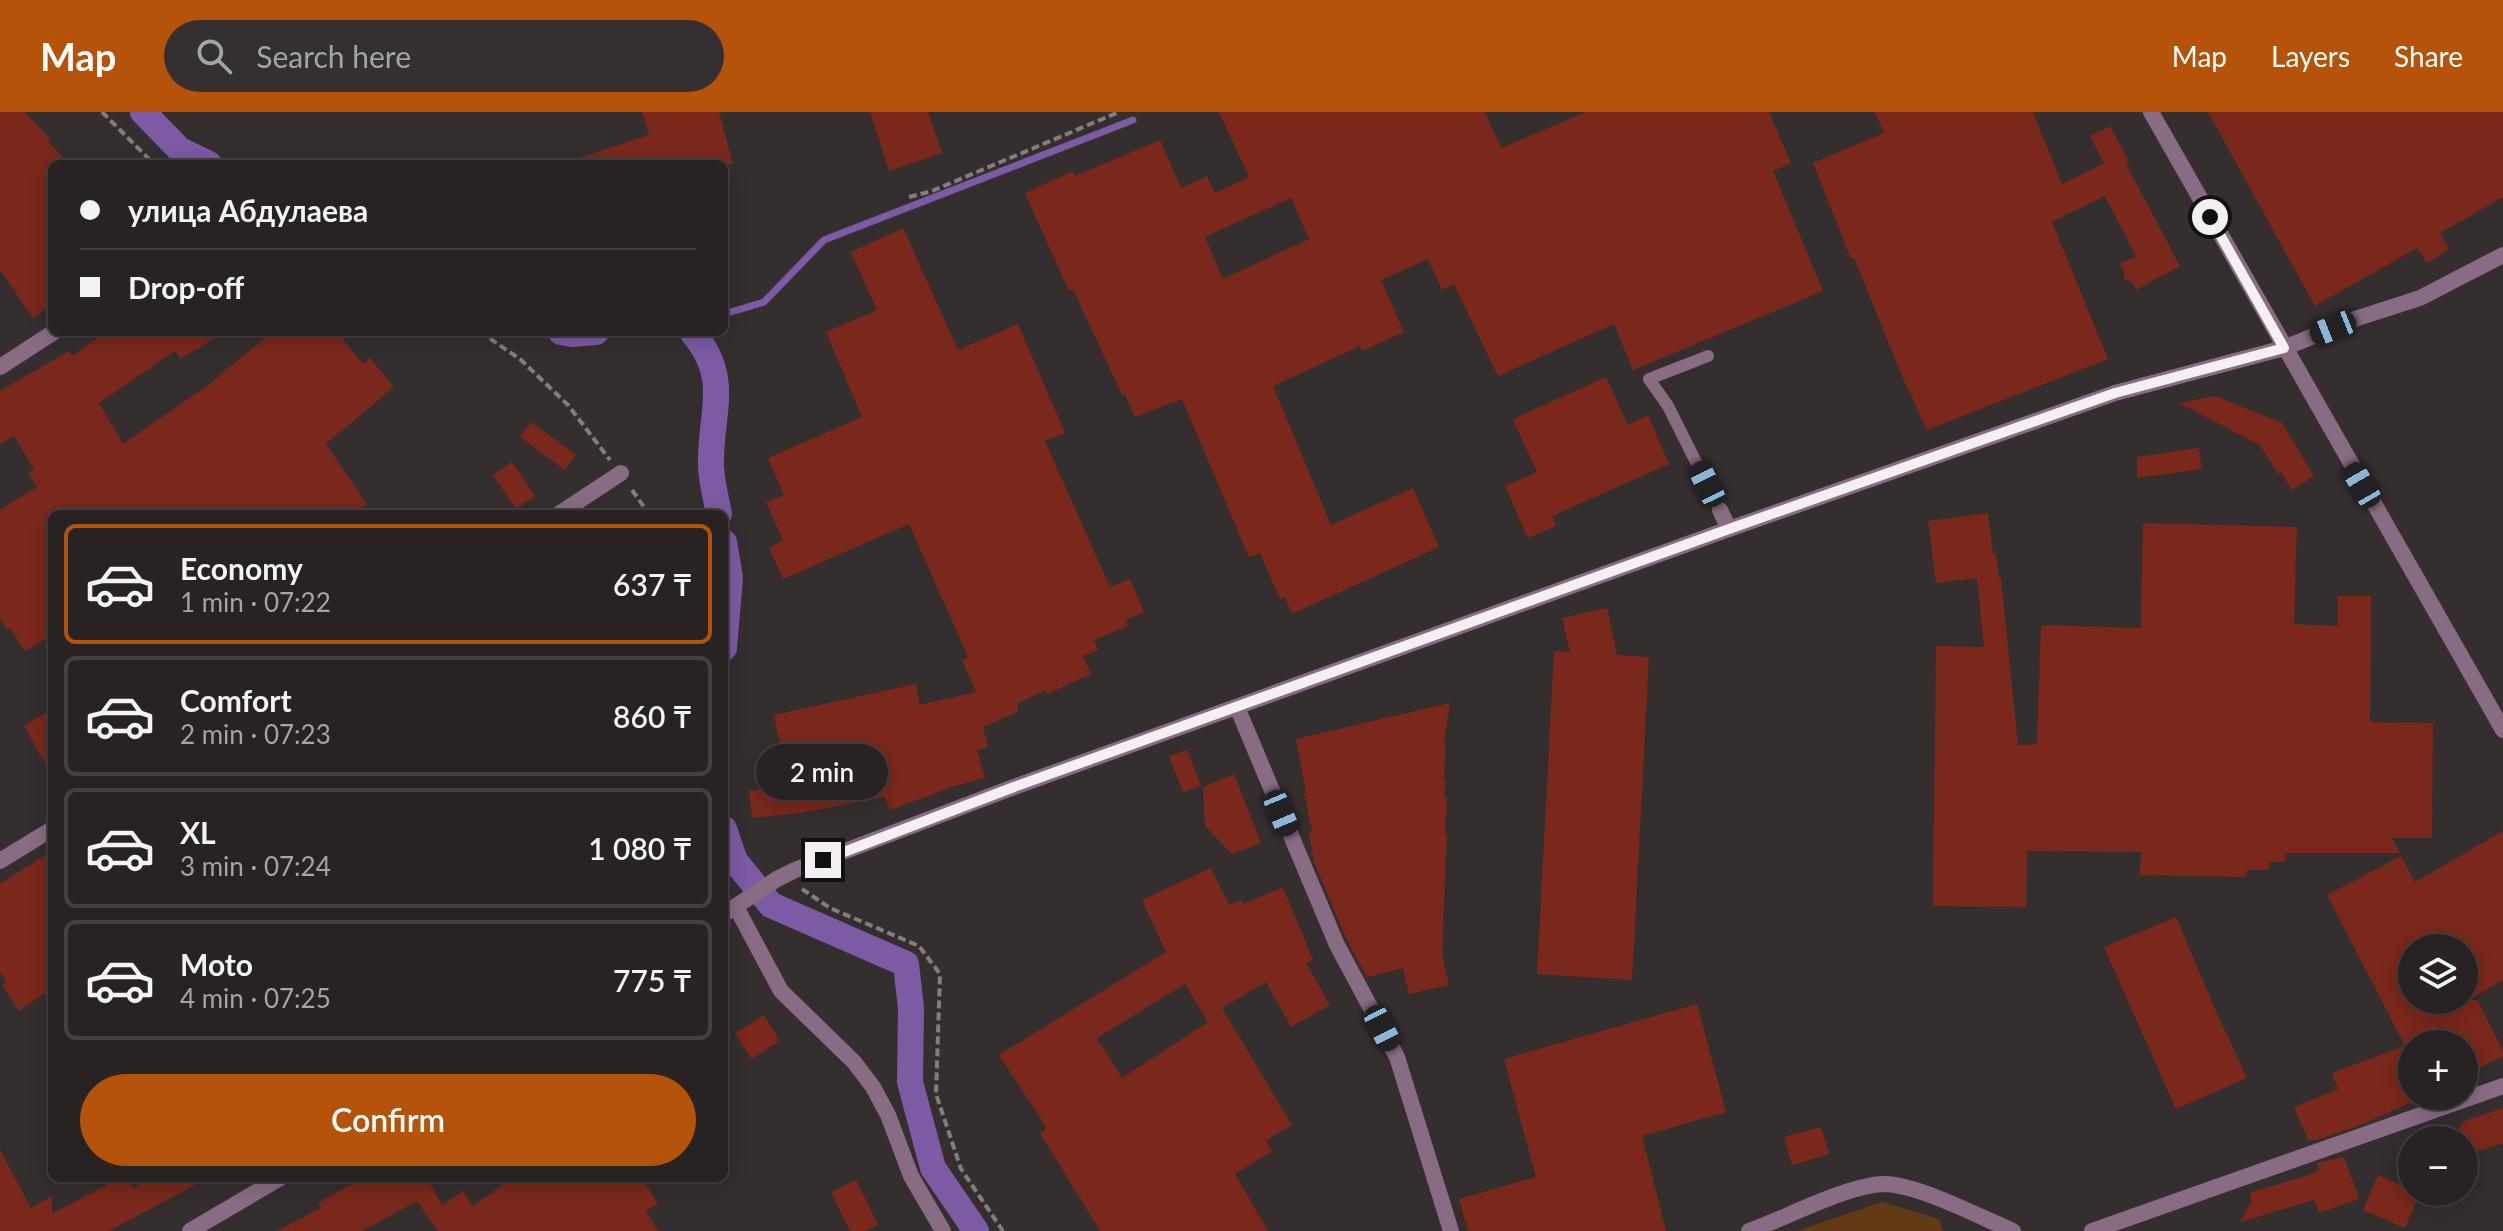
<!DOCTYPE html>
<html lang="en">
<head>
<meta charset="utf-8">
<style>
	body { margin:0; font-family:Lato,sans-serif; background:#342f30; color:#f1f3f6; height:100vh; display:flex; flex-direction:column; font-size:30px; white-space:nowrap }
	* { box-sizing:border-box; margin:0 }
	p { font-size:26px; color:#a5a4a6 }
	.icon { flex:none; width:44px; height:44px; fill:none; stroke:currentColor; stroke-width:2; stroke-linecap:round; stroke-linejoin:round }
	.map { position:relative; flex:1; overflow:hidden }
	.side { position:absolute; left:48px; top:398px; width:680px; height:672px; display:flex; flex-direction:column; background:#282223; border-radius:12px; box-shadow:0 4px 20px #0003,0 0 0 2px #443f41 }
	.side>* { flex:none }
	.banner { position:absolute; left:48px; top:48px; width:680px; height:176px; border-radius:12px; box-shadow:0 4px 20px #0003,0 0 0 2px #443f41; display:grid; align-content:center; height:176px; padding:0 32px; background:#282223 }
	.fabs { position:absolute; left:2398px; top:822px; display:grid; gap:16px }
	.fabs a { display:grid; place-items:center; width:80px; height:80px; border-radius:50%; background:#282223; box-shadow:0 4px 20px #0003,0 0 0 2px #443f41; font-size:40px }
	.end { position:absolute; width:36px; height:36px; margin:-18px; border:10px solid #f4eff0; background:#111; box-shadow:0 0 0 4px #111 }
	.from { border-radius:50% }
	.bubble { position:absolute; height:56px; border-radius:28px; background:#282223; box-shadow:0 4px 20px #0003,0 0 0 2px #443f41; font-size:26px; font-weight:600; line-height:56px; text-align:center }
	.car { position:absolute; width:24px; height:48px; margin:-24px -12px; border-radius:10px; box-shadow:0 0 6px 2px #0007; background:linear-gradient(#222 24%,#8ab4d8 0 40%,#222 0 76%,#8ab4d8 0 86%,#222 0) }
	.banner b { display:flex; align-items:center; gap:28px; height:76px; font-size:30px }
	.banner b+b { border-top:2px solid #443f41 }
	.banner i { width:20px; height:20px; background:#f1f3f6 }
	ul { padding:14px 0 0; list-style:none }
	li { display:flex; align-items:center; gap:24px; height:120px; margin:0 16px 12px; padding:0 16px; border:4px solid #443f41; border-radius:12px }
	li div { flex:1 }
	li b { display:block; font-size:30px }
	li em { font-style:normal; font-weight:600 }
	li.selected { border-color:#b45309 }
	li>.icon { width:72px; height:72px; stroke-width:1.5 }
	.button { display:flex; gap:16px; margin-top:auto; padding:16px 32px }
	.button a { flex:1; height:92px; border-radius:48px; background:#b45309; color:#fff; font-size:32px; font-weight:600; line-height:92px; text-align:center }
	header { display:flex; align-items:center; gap:48px; box-sizing:border-box; height:112px; padding:0 40px; background:#b45309; color:#fff }
	header strong { font-size:38px }
	nav { display:flex; gap:44px; margin-inline-start:auto; font-size:28px }
	.search { width:560px; height:72px; background:#342f30; display:flex; align-items:center; gap:20px; box-sizing:border-box; padding:0 28px; border-radius:44px; color:#a5a4a6; font-size:30px }
	.map>svg:first-child { display:block }
</style>
</head>
<body>
<header>
<strong>Map</strong>
<div class="search"><svg class="icon" aria-label="search" viewBox="0 0 24 24"><circle cx="10" cy="10" r="6"/><path d="M15 15l6 6"/></svg>Search here</div>
<nav><a>Map</a><a>Layers</a><a>Share</a></nav>
</header>
<div class="map">
<svg width="2503" height="1119" viewBox="0 0 2503 1119">
	<rect width="100%" height="100%" fill="#352e2f"/>
	<path fill="#623b16" d="M 1882,1090 L 1939,1107 L 1943,1119 L 1797,1119 Z"/>
	<g fill="none" stroke-linecap="round" stroke-linejoin="round">
		<path stroke="#7c5aa4" stroke-width="7" d="M 724,202 L 764,190 L 824,128 L 1133,8"/>
		<g stroke="#7c5aa4" stroke-width="26">
			<path d="M 143,0 L 180,38 L 209,52"/>
			<path d="M 561,220 L 572,222 L 596,220"/>
			<path d="M 692,220 C 732,266 710,300 711,352 C 711,368 716,386 719,402"/>
			<path d="M 724,430 L 730,466 L 724,536"/>
			<path d="M 724,717 L 735,749 L 771,793 L 906,852 L 911,896 L 910,970 L 933,1056 L 976,1119"/>
		</g>
	</g>
	<g fill="#7a281b" fill-rule="evenodd">
		<path d="M 0,0 L 25,0 L 50,27 L 48,30 L 70,52 L 52,52 L 52,193 L 33,206 L 0,158 Z"/>
		<path d="M 642,0 L 719,0 L 733,52 L 573,52 L 573,48 L 649,23 Z"/>
		<path d="M 870,0 L 928,0 L 942,41 L 889,59 Z"/>
		<path d="M 1219,0 L 1485,0 L 1501,36 L 1586,0 L 1769,0 L 1791,51 L 1773,59 L 1823,179 L 1633,258 L 1614,212 L 1498,264 L 1454,172 L 1442,178 L 1428,147 L 1381,168 L 1404,220 L 1362,239 L 1360,234 L 1273,274 L 1331,413 L 1413,376 L 1439,435 L 1292,502 L 1285,485 L 1280,487 L 1260,441 L 1249,445 L 1182,287 L 1135,305 L 1125,282 L 1122,283 L 1073,177 L 1069,179 L 1025,81 L 1073,59 L 1075,64 L 1160,28 L 1181,76 L 1207,64 L 1215,81 L 1249,65 ZM 1291,86 L 1309,127 L 1223,167 L 1205,125 Z"/>
		<path d="M 1875,0 L 2033,0 L 2062,72 L 2104,51 L 2090,24 L 2110,14 L 2129,50 L 2126,52 L 2180,154 L 2136,178 L 2132,170 L 2123,167 L 2125,162 L 2120,152 L 2136,144 L 2105,84 L 2052,110 L 2108,247 L 1927,318 L 1905,271 L 1854,146 L 1851,147 L 1813,51 L 1884,21 Z"/>
		<path d="M 2208,0 L 2503,0 L 2503,85 L 2440,121 L 2449,137 L 2427,151 L 2417,136 L 2315,194 Z"/>
		<path d="M 903,116 L 958,238 L 1018,212 L 1065,321 L 1045,329 L 1110,475 L 1130,467 L 1144,500 L 1126,508 L 1128,514 L 1094,528 L 1098,538 L 1083,544 L 1091,562 L 1047,582 L 1045,579 L 1018,591 L 1018,600 L 983,615 L 988,635 L 977,638 L 985,666 L 955,674 L 890,698 L 885,685 L 794,702 L 752,706 L 749,679 L 779,676 L 771,635 L 780,633 L 774,603 L 916,572 L 920,593 L 976,580 L 962,548 L 968,545 L 909,412 L 783,467 L 769,435 L 783,429 L 766,390 L 784,383 L 768,346 L 862,305 L 826,220 L 877,198 L 851,140 Z"/>
		<path d="M 106,220 L 225,220 L 180,247 L 175,239 L 99,291 L 123,332 L 207,274 L 272,220 L 337,220 L 363,252 L 370,246 L 394,275 L 326,332 L 367,392 L 352,402 L 52,402 L 52,523 L 25,539 L 10,516 L 7,518 L 0,507 L 0,398 L 37,375 L 28,361 L 34,357 L 14,324 L 0,332 L 0,279 L 69,239 L 72,244 Z"/>
		<path d="M 1606,265 L 1628,313 L 1648,303 L 1669,352 L 1552,404 L 1556,414 L 1528,426 L 1505,374 L 1537,360 L 1513,307 Z"/>
		<path d="M 2215,284 L 2282,311 L 2314,364 L 2292,378 L 2281,360 L 2278,362 L 2260,333 L 2179,291 Z"/>
		<path d="M 531,310 L 576,343 L 565,358 L 520,325 Z"/>
		<path d="M 2199,336 L 2202,357 L 2137,366 L 2137,345 Z"/>
		<path d="M 512,350 L 535,384 L 516,397 L 493,363 Z"/>
		<path d="M 1988,401 L 1993,442 L 1996,441 L 1999,466 L 2001,466 L 2018,633 L 2037,632 L 2041,513 L 2141,516 L 2143,411 L 2297,415 L 2294,512 L 2338,514 L 2338,484 L 2371,484 L 2370,610 L 2433,611 L 2432,726 L 2392,726 L 2400,741 L 2285,741 L 2285,750 L 2269,750 L 2269,758 L 2247,758 L 2246,765 L 2140,763 L 2141,740 L 2027,739 L 2026,795 L 1933,794 L 1936,534 L 1984,535 L 1977,466 L 1936,471 L 1928,409 Z"/>
		<path d="M 1607,496 L 1617,543 L 1649,545 L 1632,868 L 1537,862 L 1554,539 L 1570,540 L 1562,506 Z"/>
		<path d="M 1450,591 L 1444,630 L 1446,630 L 1444,668 L 1446,667 L 1444,686 L 1447,685 L 1445,723 L 1447,722 L 1442,842 L 1449,873 L 1409,882 L 1403,856 L 1367,865 L 1347,828 L 1314,750 L 1309,720 L 1312,719 L 1304,682 L 1306,681 L 1296,627 Z"/>
		<path d="M 52,597 L 52,663 L 24,614 Z"/>
		<path d="M 1187,638 L 1201,674 L 1183,680 L 1169,644 Z"/>
		<path d="M 1234,662 L 1261,731 L 1232,742 L 1205,714 L 1203,675 Z"/>
		<path d="M 2503,719 L 2503,868 L 2469,888 L 2477,888 L 2503,939 L 2503,944 L 2464,964 L 2464,932 L 2412,932 L 2412,990 L 2363,1012 L 2317,1028 L 2308,1028 L 2294,995 L 2338,977 L 2332,961 L 2409,932 L 2404,932 L 2327,783 L 2401,744 L 2415,770 ZM 2412,836 L 2464,836 L 2464,888 L 2412,888 Z"/>
		<path d="M 52,739 L 52,876 L 19,899 L 2,873 L 7,870 L 0,860 L 0,772 Z"/>
		<path d="M 1211,756 L 1229,793 L 1242,788 L 1243,792 L 1283,775 L 1313,848 L 1306,851 L 1330,893 L 1291,915 L 1266,870 L 1222,896 L 1292,1013 L 1266,1029 L 1272,1039 L 1235,1062 L 1268,1119 L 1100,1119 L 1040,1021 L 1047,1016 L 999,943 L 1166,840 L 1142,788 ZM 1185,872 L 1208,910 L 1122,966 L 1097,926 Z"/>
		<path d="M 2176,805 L 2215,897 L 2247,966 L 2176,997 L 2104,835 Z"/>
		<path d="M 1697,892 L 1726,1000 L 1642,1024 L 1666,1119 L 1468,1119 L 1459,1087 L 1536,1065 L 1504,947 Z"/>
		<path d="M 764,903 L 780,929 L 751,947 L 735,921 Z"/>
		<path d="M 2503,996 L 2503,1031 L 2468,1042 L 2464,1028 L 2451,1028 L 2464,1009 Z"/>
		<path d="M 1821,1015 L 1829,1042 L 1792,1053 L 1784,1025 Z"/>
		<path d="M 0,1038 L 31,1096 L 52,1084 L 52,1102 L 119,1066 L 127,1066 L 133,1076 L 151,1066 L 208,1066 L 109,1119 L 0,1119 Z"/>
		<path d="M 2344,1045 L 2359,1087 L 2319,1101 L 2314,1088 L 2240,1110 L 2252,1089 L 2249,1081 L 2306,1064 L 2319,1058 L 2317,1051 Z"/>
		<path d="M 2378,1063 L 2412,1078 L 2412,1080 L 2420,1081 L 2405,1116 L 2363,1098 Z"/>
		<path d="M 363,1066 L 427,1066 L 442,1093 L 463,1079 L 473,1094 L 512,1066 L 642,1066 L 658,1092 L 646,1099 L 658,1119 L 438,1119 L 417,1089 L 362,1119 L 277,1119 L 321,1096 L 318,1091 Z"/>
		<path d="M 856,1068 L 878,1113 L 865,1119 L 850,1119 L 831,1080 Z"/>
	</g>
	<g fill="none" stroke-linecap="round" stroke-linejoin="round">
		<g stroke="#837d7e" stroke-width="4" stroke-dasharray="8 4" stroke-linecap="butt">
			<path d="M 102,0 L 154,52"/>
			<path d="M 909,85 L 932,79 L 1119,0"/>
			<path d="M 480,220 L 520,247 L 568,293 L 610,348"/>
			<path d="M 632,378 L 649,402"/>
			<path d="M 802,777 L 830,796 L 919,834 L 940,862 L 936,982 L 961,1057 L 1003,1119"/>
		</g>
		<path stroke="#8a6b84" stroke-width="12" d="M 1708,244 L 1649,267 L 1668,294 L 1720,398"/>
		<g stroke="#8a6b84" stroke-width="16">
			<path d="M 2151,0 L 2503,618"/>
			<path d="M 0,255 L 54,220"/>
			<path d="M 1720,398 L 1729,417"/>
			<path d="M 559,402 L 621,361"/>
			<path d="M 1237,595 L 1337,833 L 1397,945 L 1451,1119"/>
			<path d="M 0,749 L 52,717"/>
			<path d="M 736,795 L 781,879 L 854,950 L 873,975 L 888,1003 L 911,1064 L 943,1119"/>
			<path d="M 724,802 L 777,767 L 795,758 L 1014,675 L 1729,417 L 2115,281 L 2284,236 L 2358,206 L 2420,186 L 2503,143"/>
			<path d="M 190,1119 L 280,1066"/>
			<path d="M 1749,1119 C 1786,1106 1847,1073 1884,1072 C 1917,1072 1980,1105 2013,1119"/>
			<path d="M 2092,1119 L 2503,974"/>
		</g>
	</g>
	<g fill="none" stroke-linecap="round" stroke-linejoin="round">
		<path stroke="#f4eff0" stroke-width="10" d="M 823,748 L 1014,675 L 1729,417 L 2115,281 L 2284,236 L 2210,105"/>
	</g>
</svg>
<div class="fabs">
<a><svg class="icon" aria-label="layers" viewBox="0 0 24 24"><path d="M12 4l9 5-9 5-9-5zM3 14l9 5 9-5"/></svg></a>
<a>+</a>
<a>−</a>
</div>
<i class="end from" style="left:2210px;top:105px"></i>
<i class="end" style="left:823px;top:748px"></i>
<div class="bubble" style="left:756px;top:632px;width:132px">2 min</div>
<i class="car" style="left:2333px;top:216px;rotate:248deg"></i>
<i class="car" style="left:1707px;top:372px;rotate:334deg"></i>
<i class="car" style="left:2362px;top:373px;rotate:330deg"></i>
<i class="car" style="left:1281px;top:701px;rotate:157deg"></i>
<i class="car" style="left:1382px;top:916px;rotate:153deg"></i>
<div class="banner">
<b><i class="from"></i>улица Абдулаева</b>
<b><i></i>Drop-off</b>
</div>
<section class="side">
<ul>
<li class="selected"><svg class="icon" aria-label="car" viewBox="0 0 24 24"><path d="M5 17H2v-5l4-1 3-4h7l3 4 3 1v5h-3M9 17h6M6 11h13"/><circle cx="7" cy="17" r="2"/><circle cx="17" cy="17" r="2"/></svg><div><b>Economy</b><p>1 min · 07:22</p></div><em>637 ₸</em></li>
<li><svg class="icon" aria-label="car" viewBox="0 0 24 24"><path d="M5 17H2v-5l4-1 3-4h7l3 4 3 1v5h-3M9 17h6M6 11h13"/><circle cx="7" cy="17" r="2"/><circle cx="17" cy="17" r="2"/></svg><div><b>Comfort</b><p>2 min · 07:23</p></div><em>860 ₸</em></li>
<li><svg class="icon" aria-label="car" viewBox="0 0 24 24"><path d="M5 17H2v-5l4-1 3-4h7l3 4 3 1v5h-3M9 17h6M6 11h13"/><circle cx="7" cy="17" r="2"/><circle cx="17" cy="17" r="2"/></svg><div><b>XL</b><p>3 min · 07:24</p></div><em>1 080 ₸</em></li>
<li><svg class="icon" aria-label="car" viewBox="0 0 24 24"><path d="M5 17H2v-5l4-1 3-4h7l3 4 3 1v5h-3M9 17h6M6 11h13"/><circle cx="7" cy="17" r="2"/><circle cx="17" cy="17" r="2"/></svg><div><b>Moto</b><p>4 min · 07:25</p></div><em>775 ₸</em></li>
</ul>
<div class="button"><a>Confirm</a></div>
</section>
</div>
</body>
</html>
